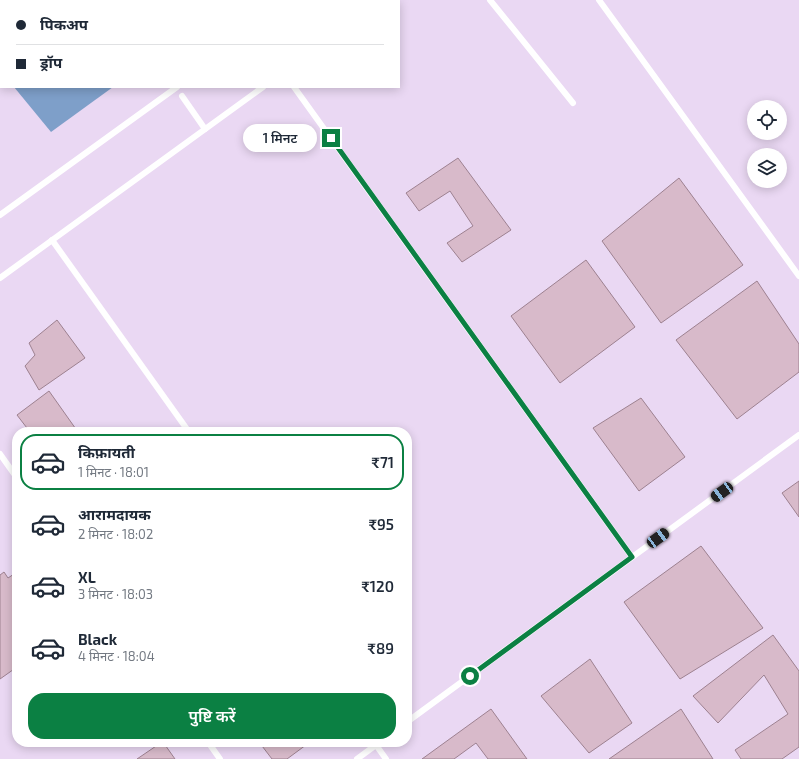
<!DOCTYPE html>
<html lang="hi">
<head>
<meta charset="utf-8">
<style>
	body { margin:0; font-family:"Exo 2","Noto Sans Devanagari",sans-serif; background:#f2f2f3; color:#1f2937; height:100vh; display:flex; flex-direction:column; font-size:15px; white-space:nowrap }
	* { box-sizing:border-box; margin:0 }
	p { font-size:13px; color:#747a83 }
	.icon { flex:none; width:22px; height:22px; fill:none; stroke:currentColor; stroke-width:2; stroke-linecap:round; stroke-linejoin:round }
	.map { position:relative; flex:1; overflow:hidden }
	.sheet { position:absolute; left:12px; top:427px; width:400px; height:320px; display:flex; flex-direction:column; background:#fff; border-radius:16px; box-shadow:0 2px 10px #0003 }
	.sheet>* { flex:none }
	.banner { position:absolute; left:0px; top:0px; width:400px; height:88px; box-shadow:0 2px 10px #0003; display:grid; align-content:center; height:88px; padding:0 16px; background:#fff }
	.controls { position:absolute; left:747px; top:100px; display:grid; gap:8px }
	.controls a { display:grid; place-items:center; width:40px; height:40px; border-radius:50%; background:#fff; box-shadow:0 2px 10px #0003; font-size:20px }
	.end { position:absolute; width:18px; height:18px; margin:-9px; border:5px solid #0b8043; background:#fff; box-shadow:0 0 0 2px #fff }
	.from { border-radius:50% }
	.bubble { position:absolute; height:28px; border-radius:14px; background:#fff; box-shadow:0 2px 10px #0003; font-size:13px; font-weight:600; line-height:28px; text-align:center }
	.car { position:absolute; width:12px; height:24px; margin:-12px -6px; border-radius:5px; box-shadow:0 0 3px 1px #0007; background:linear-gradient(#222 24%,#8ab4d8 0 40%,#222 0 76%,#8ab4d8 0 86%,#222 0) }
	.banner b { display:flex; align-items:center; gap:14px; height:38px; font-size:15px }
	.banner b+b { border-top:1px solid #e0e1e3 }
	.banner i { width:10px; height:10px; background:#1f2937 }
	ul { padding:7px 0 0; list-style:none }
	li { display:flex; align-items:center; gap:12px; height:56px; margin:0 8px 6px; padding:0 8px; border:2px solid transparent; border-radius:16px }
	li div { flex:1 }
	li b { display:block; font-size:15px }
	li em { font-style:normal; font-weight:600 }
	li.active { border-color:#0b8043 }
	li>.icon { width:36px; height:36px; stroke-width:1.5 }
	.button { display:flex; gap:8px; margin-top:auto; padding:8px 16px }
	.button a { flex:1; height:46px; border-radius:16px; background:#0b8043; color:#fff; font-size:16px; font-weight:600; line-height:46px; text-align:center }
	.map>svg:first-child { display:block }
</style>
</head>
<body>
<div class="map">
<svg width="799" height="759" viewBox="0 0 799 759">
	<rect width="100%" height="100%" fill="#ead8f3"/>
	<g fill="#7e9fc9">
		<path d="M 65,0 L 194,0 L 195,1 L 64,1 Z"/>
		<path d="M 14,87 L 113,87 L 51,132 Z"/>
	</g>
	<g fill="#d8baca" stroke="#9d8190">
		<path d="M 458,158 L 511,230 L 462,262 L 447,243 L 473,226 L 450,191 L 419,211 L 406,193 Z"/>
		<path d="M 679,178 L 743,265 L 661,323 L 602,241 Z"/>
		<path d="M 586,260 L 635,327 L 560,383 L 511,316 Z"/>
		<path d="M 757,281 L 799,344 L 799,372 L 737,419 L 676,340 Z"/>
		<path d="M 57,320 L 85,358 L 39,390 L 25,366 L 35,355 L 29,343 Z"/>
		<path d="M 49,391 L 78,432 L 30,432 L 17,415 Z"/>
		<path d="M 641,398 L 685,457 L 639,491 L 593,428 Z"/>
		<path d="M 799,481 L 799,517 L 782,493 Z"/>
		<path d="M 701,546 L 763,628 L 680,679 L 624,602 Z"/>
		<path d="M 4,572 L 8,578 L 17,572 L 17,667 L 0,679 L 0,575 Z"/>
		<path d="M 773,635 L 799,671 L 799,747 L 782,759 L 741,759 L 735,750 L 788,714 L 764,675 L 718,723 L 693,696 Z"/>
		<path d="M 590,659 L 632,723 L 589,753 L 541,696 Z"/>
		<path d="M 491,709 L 527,759 L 488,759 L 476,743 L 454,759 L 422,759 Z"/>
		<path d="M 681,709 L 713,759 L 609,759 Z"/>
		<path d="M 163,742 L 175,759 L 137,759 L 162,742 Z"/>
		<path d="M 259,742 L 310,742 L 287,759 L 272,759 Z"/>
	</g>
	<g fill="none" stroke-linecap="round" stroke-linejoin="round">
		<g stroke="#fff" stroke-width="6">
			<path d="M 490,0 L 573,103"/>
			<path d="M 599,0 L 799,276"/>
			<path d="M 296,1 L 297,0"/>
			<path d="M 382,1 L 383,0"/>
			<path d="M 0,37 L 1,38"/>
			<path d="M 294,87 L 632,557"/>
			<path d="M 182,96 L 205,129"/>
			<path d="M 0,215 L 177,87"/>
			<path d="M 52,240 L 189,432"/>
			<path d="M 0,278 L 263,87"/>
			<path d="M 0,454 L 17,478"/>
			<path d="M 407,722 L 799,435"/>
			<path d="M 208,742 L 220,759"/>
			<path d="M 376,745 L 386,759"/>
			<path d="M 357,759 L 380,742"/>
		</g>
	</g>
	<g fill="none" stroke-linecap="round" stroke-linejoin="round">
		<path stroke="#0b8043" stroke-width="5" d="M 331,138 L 632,557 L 470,676"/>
	</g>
</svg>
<div class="controls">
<a><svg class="icon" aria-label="locate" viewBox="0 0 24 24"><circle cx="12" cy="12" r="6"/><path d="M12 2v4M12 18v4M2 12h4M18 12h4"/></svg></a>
<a><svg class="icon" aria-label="layers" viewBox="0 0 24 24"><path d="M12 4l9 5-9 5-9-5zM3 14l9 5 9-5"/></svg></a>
</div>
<i class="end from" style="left:470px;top:676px"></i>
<i class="end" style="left:331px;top:138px"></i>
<div class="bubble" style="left:243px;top:124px;width:74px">1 मिनट</div>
<i class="car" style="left:722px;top:492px;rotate:234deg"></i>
<i class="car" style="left:658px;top:538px;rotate:54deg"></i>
<div class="banner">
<b><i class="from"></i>पिकअप</b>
<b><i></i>ड्रॉप</b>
</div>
<section class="sheet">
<ul>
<li class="active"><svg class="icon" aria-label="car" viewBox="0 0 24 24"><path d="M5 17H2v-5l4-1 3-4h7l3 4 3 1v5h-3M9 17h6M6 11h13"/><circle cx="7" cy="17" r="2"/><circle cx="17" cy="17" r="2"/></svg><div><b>किफ़ायती</b><p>1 मिनट · 18:01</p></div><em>₹71</em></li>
<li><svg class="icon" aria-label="car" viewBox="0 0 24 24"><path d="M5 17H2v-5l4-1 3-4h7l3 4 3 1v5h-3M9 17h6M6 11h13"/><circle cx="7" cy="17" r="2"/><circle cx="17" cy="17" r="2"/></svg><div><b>आरामदायक</b><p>2 मिनट · 18:02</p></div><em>₹95</em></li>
<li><svg class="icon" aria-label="car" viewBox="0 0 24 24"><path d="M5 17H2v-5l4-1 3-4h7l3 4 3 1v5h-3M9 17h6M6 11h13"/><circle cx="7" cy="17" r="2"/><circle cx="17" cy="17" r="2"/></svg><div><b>XL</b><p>3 मिनट · 18:03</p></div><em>₹120</em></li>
<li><svg class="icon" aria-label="car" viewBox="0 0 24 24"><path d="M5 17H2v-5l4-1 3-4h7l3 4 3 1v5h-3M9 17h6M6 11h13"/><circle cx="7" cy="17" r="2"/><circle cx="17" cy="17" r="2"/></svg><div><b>Black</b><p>4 मिनट · 18:04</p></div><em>₹89</em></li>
</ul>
<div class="button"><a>पुष्टि करें</a></div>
</section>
</div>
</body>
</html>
